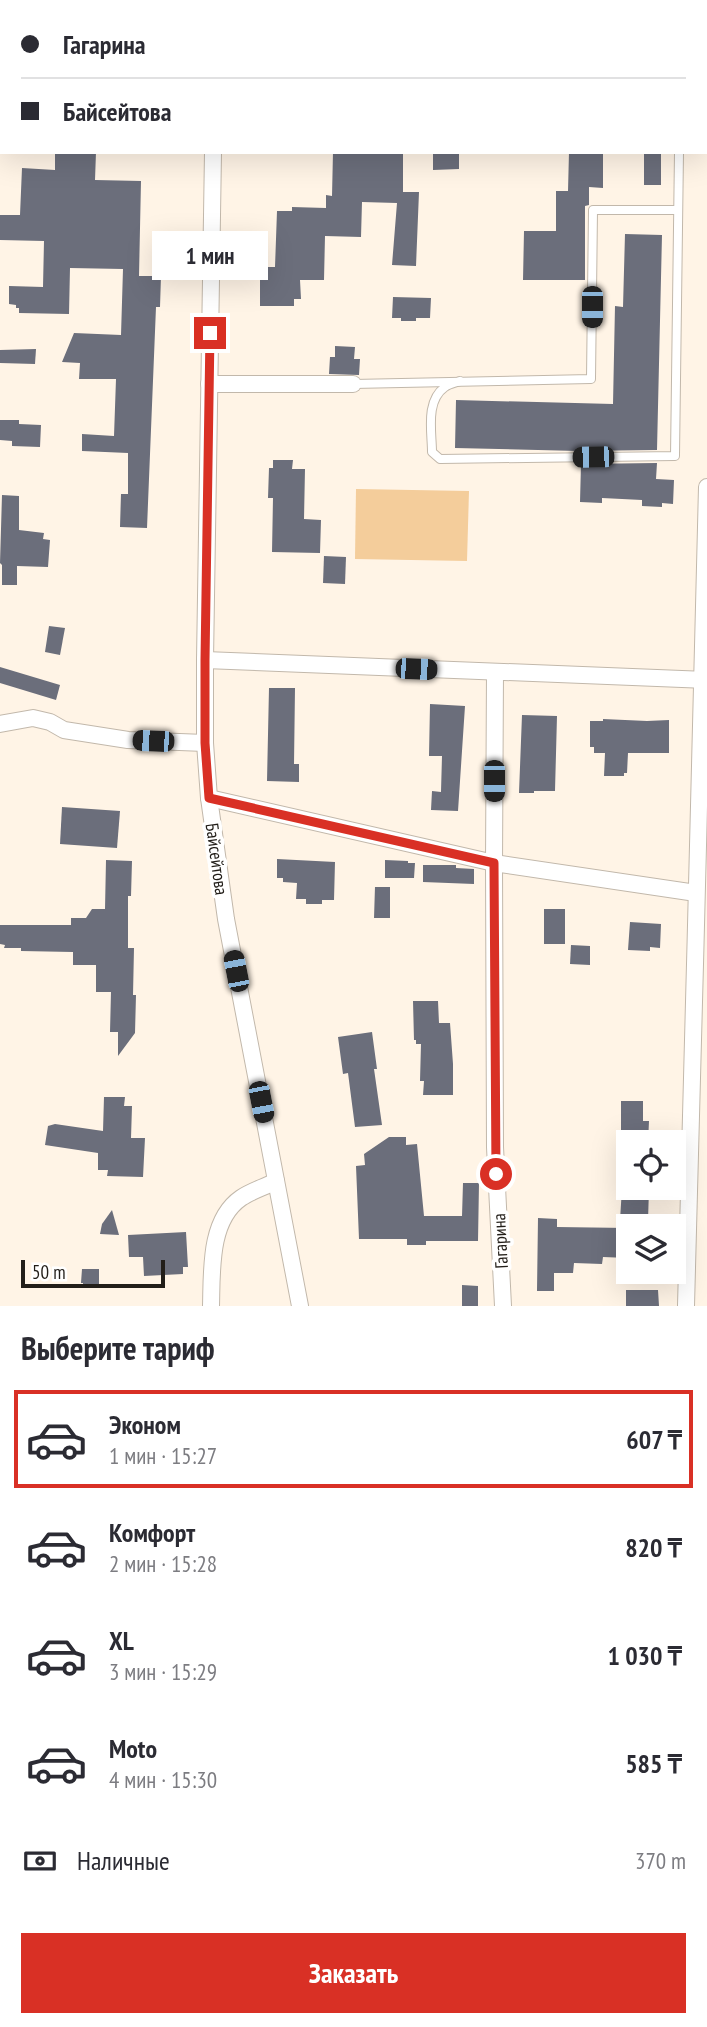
<!DOCTYPE html>
<html lang="ru">
<head>
<meta charset="utf-8">
<style>
	body { margin:0; font-family:"PT Sans Narrow",sans-serif; background:#f7f7f7; color:#2b2b33; height:100vh; display:flex; flex-direction:column; font-size:26px; white-space:nowrap }
	* { box-sizing:border-box; margin:0 }
	p { font-size:23px; color:#7c7c81 }
	.icon { flex:none; width:38px; height:38px; fill:none; stroke:currentColor; stroke-width:2; stroke-linecap:round; stroke-linejoin:round }
	.map { position:relative; height:1306px; overflow:hidden }
	.panel { display:flex; flex-direction:column; background:#fff; flex:1 }
	.panel>* { flex:none }
	.top-card { position:absolute; left:0px; top:0px; width:707px; height:154px; box-shadow:0 7px 28px #0002; display:grid; align-content:center; height:154px; padding:0 21px; background:#fff }
	.controls { position:absolute; left:616px; top:1130px; display:grid; gap:14px }
	.controls a { display:grid; place-items:center; width:70px; height:70px; border-radius:0px; background:#fff; box-shadow:0 7px 28px #0002; font-size:35px }
	.scale { position:absolute; left:21px; bottom:18px; width:144px; box-sizing:border-box; padding-left:7px; border:4px solid #221e19; border-top:0; font-size:19px; line-height:24px; white-space:nowrap; color:#221e19; -webkit-text-stroke:5px #fff; paint-order:stroke }
	.end { position:absolute; width:32px; height:32px; margin:-16px; border:9px solid #d93025; background:#fff; box-shadow:0 0 0 4px #fff }
	.from { border-radius:50% }
	.bubble { position:absolute; height:49px; border-radius:0px; background:#fff; box-shadow:0 7px 28px #0002; font-size:23px; font-weight:600; line-height:49px; text-align:center }
	.car { position:absolute; width:21px; height:42px; margin:-21px -10px; border-radius:9px; box-shadow:0 0 5px 2px #0007; background:linear-gradient(#222 24%,#8ab4d8 0 40%,#222 0 76%,#8ab4d8 0 86%,#222 0) }
	.top-card b { display:flex; align-items:center; gap:24px; height:66px; font-size:26px }
	.top-card b+b { border-top:2px solid #e1e1e2 }
	.top-card i { width:18px; height:18px; background:#2b2b33 }
	ul { padding:0; list-style:none }
	li { display:flex; align-items:center; gap:21px; height:98px; margin:0 14px 10px; padding:0 7px; border:4px solid transparent; border-radius:0px }
	li div { flex:1 }
	li b { display:block; font-size:26px }
	li em { font-style:normal; font-weight:600 }
	li.current { border-color:#d93025 }
	li>.icon { width:63px; height:63px; stroke-width:1.5 }
	h2 { padding:0 21px; font-size:32px; line-height:84px }
	.pay { display:flex; align-items:center; gap:18px; height:77px; padding:0 21px; font-size:26px }
	.pay p { margin-inline-start:auto }
	.cta { display:flex; gap:14px; margin-top:auto; padding:14px 21px }
	.cta a { flex:1; height:80px; border-radius:0px; background:#d93025; color:#fff; font-size:28px; font-weight:600; line-height:80px; text-align:center }
	.map>svg:first-child { display:block }
</style>
</head>
<body>
<div class="map">
<svg width="707" height="1306" viewBox="0 0 707 1306">
	<rect width="100%" height="100%" fill="#fff4e6"/>
	<path fill="#f4cd9b" d="M 356,489 L 469,491 L 467,561 L 355,559 Z"/>
	<g fill="#6b6e7b">
		<path d="M 55,152 L 96,152 L 95,180 L 141,181 L 139,276 L 161,276 L 160,307 L 156,307 L 147,528 L 120,527 L 121,494 L 128,494 L 128,453 L 82,451 L 82,434 L 114,436 L 116,379 L 79,379 L 80,363 L 62,362 L 74,333 L 121,335 L 123,269 L 70,268 L 69,314 L 19,313 L 19,308 L 16,308 L 16,305 L 9,304 L 9,286 L 43,287 L 44,241 L 0,240 L 0,215 L 20,215 L 22,168 L 55,170 Z"/>
		<path d="M 333,152 L 403,152 L 403,192 L 419,192 L 416,266 L 392,265 L 397,203 L 362,202 L 361,237 L 325,236 L 324,280 L 300,280 L 301,299 L 294,299 L 294,306 L 260,306 L 260,267 L 275,267 L 277,211 L 292,211 L 292,207 L 326,208 L 326,195 L 332,196 Z"/>
		<path d="M 433,152 L 459,152 L 459,169 L 433,170 Z"/>
		<path d="M 569,152 L 603,152 L 603,188 L 589,187 L 589,205 L 585,206 L 585,280 L 523,280 L 524,231 L 556,231 L 556,191 L 568,191 Z"/>
		<rect x="644" y="154" width="17" height="31"/>
		<path d="M 625,234 L 662,235 L 657,450 L 578,451 L 455,448 L 456,400 L 613,404 L 615,306 L 623,307 Z"/>
		<path d="M 393,297 L 431,298 L 430,318 L 416,318 L 416,321 L 401,321 L 401,318 L 392,318 Z"/>
		<path d="M 335,346 L 355,347 L 354,359 L 360,359 L 359,375 L 329,374 L 330,357 L 335,357 Z"/>
		<path d="M 36,349 L 35,364 L 0,363 L 0,350 Z"/>
		<path d="M 0,420 L 19,420 L 19,424 L 41,425 L 40,447 L 12,446 L 12,441 L 0,440 Z"/>
		<path d="M 273,460 L 293,460 L 292,469 L 305,469 L 304,519 L 321,520 L 320,553 L 272,552 L 273,498 L 268,498 L 269,468 L 273,468 Z"/>
		<path d="M 657,463 L 656,479 L 674,480 L 673,504 L 662,503 L 662,507 L 642,506 L 642,500 L 602,498 L 602,503 L 580,502 L 581,464 Z"/>
		<path d="M 2,495 L 19,496 L 19,530 L 44,533 L 43,539 L 50,540 L 48,567 L 17,566 L 17,585 L 2,585 L 2,565 L 0,563 Z"/>
		<path d="M 324,556 L 346,557 L 345,584 L 323,583 Z"/>
		<path d="M 49,626 L 65,628 L 60,655 L 45,652 Z"/>
		<path d="M 0,667 L 60,685 L 56,700 L 0,683 Z"/>
		<path d="M 269,688 L 295,688 L 294,764 L 299,764 L 299,782 L 267,781 Z"/>
		<path d="M 430,704 L 465,706 L 458,811 L 431,810 L 432,791 L 441,792 L 442,756 L 429,756 Z"/>
		<path d="M 522,715 L 557,716 L 555,791 L 534,791 L 534,793 L 519,793 Z"/>
		<path d="M 603,719 L 647,721 L 669,720 L 669,753 L 628,753 L 627,773 L 624,773 L 624,776 L 604,776 L 605,753 L 594,753 L 594,747 L 590,747 L 590,721 L 603,721 Z"/>
		<path d="M 62,807 L 120,811 L 117,848 L 60,844 Z"/>
		<path d="M 277,859 L 335,862 L 334,900 L 322,900 L 322,904 L 306,904 L 306,899 L 296,899 L 297,883 L 283,882 L 283,878 L 277,878 Z"/>
		<path d="M 106,860 L 132,861 L 131,896 L 128,896 L 128,948 L 134,948 L 133,995 L 136,995 L 135,1033 L 118,1056 L 118,1032 L 110,1032 L 111,992 L 96,992 L 96,965 L 73,965 L 73,952 L 21,951 L 21,948 L 4,948 L 5,945 L 0,944 L 0,925 L 71,925 L 71,918 L 86,918 L 92,909 L 105,909 Z"/>
		<path d="M 385,860 L 408,861 L 408,863 L 415,863 L 414,878 L 385,878 Z"/>
		<path d="M 423,865 L 456,865 L 456,868 L 474,869 L 474,884 L 423,882 Z"/>
		<path d="M 375,887 L 390,887 L 390,918 L 374,918 Z"/>
		<rect x="544" y="909" width="21" height="35"/>
		<path d="M 630,922 L 661,924 L 660,948 L 650,947 L 650,951 L 628,950 Z"/>
		<path d="M 571,945 L 590,946 L 590,965 L 570,964 Z"/>
		<path d="M 413,1001 L 438,1001 L 439,1023 L 450,1023 L 453,1064 L 453,1095 L 423,1095 L 424,1081 L 420,1081 L 421,1044 L 416,1044 L 416,1040 L 414,1040 Z"/>
		<path d="M 372,1032 L 377,1069 L 374,1069 L 382,1125 L 355,1127 L 348,1073 L 343,1074 L 338,1037 Z"/>
		<path d="M 104,1097 L 125,1097 L 124,1106 L 132,1106 L 131,1138 L 145,1138 L 143,1177 L 107,1176 L 108,1170 L 98,1170 L 98,1153 L 45,1145 L 48,1126 L 55,1124 L 103,1131 Z"/>
		<path d="M 621,1101 L 643,1101 L 643,1121 L 649,1121 L 648,1143 L 621,1143 Z"/>
		<path d="M 389,1137 L 406,1137 L 406,1145 L 417,1144 L 424,1216 L 462,1216 L 463,1183 L 479,1183 L 478,1241 L 426,1241 L 426,1245 L 407,1245 L 407,1239 L 359,1239 L 356,1166 L 365,1165 L 364,1154 Z"/>
		<path d="M 622,1188 L 649,1188 L 648,1221 L 620,1220 Z"/>
		<path d="M 112,1210 L 119,1235 L 100,1234 L 102,1224 Z"/>
		<path d="M 538,1218 L 557,1219 L 557,1227 L 628,1228 L 628,1258 L 603,1257 L 602,1264 L 574,1263 L 573,1273 L 554,1273 L 554,1291 L 537,1291 Z"/>
		<path d="M 186,1232 L 188,1267 L 183,1267 L 183,1274 L 144,1276 L 143,1257 L 129,1257 L 128,1235 Z"/>
		<path d="M 82,1269 L 99,1269 L 99,1287 L 83,1286 L 83,1283 L 81,1283 Z"/>
		<path d="M 462,1285 L 478,1286 L 478,1306 L 462,1306 Z"/>
		<path d="M 626,1290 L 658,1290 L 659,1306 L 626,1306 Z"/>
	</g>
	<g fill="none" stroke-linecap="round" stroke-linejoin="round">
		<g stroke="#c2b8ab" stroke-width="10">
			<g id="lane">
				<path d="M 460,381 C 455,383 449,384 445,387 C 425,401 432,432 432,452 L 440,459 L 675,456 L 679,152"/>
				<path d="M 353,384 L 591,379 L 593,210 L 678,210"/>
			</g>
		</g>
		<g stroke="#c2b8ab" stroke-width="18">
			<g id="street">
				<path d="M 214,2 L 214,0"/>
				<path d="M 490,2 L 490,0"/>
				<path d="M 705,99 L 707,99"/>
				<path d="M 213,152 L 205,660 L 205,743 L 209,798 L 226,919 L 300,1306"/>
				<path d="M 209,384 L 353,384"/>
				<path d="M 205,660 L 707,680"/>
				<path d="M 495,672 L 494,863 L 495,1147 L 503,1306"/>
				<path d="M 0,724 L 33,718 L 50,722 L 64,730 L 128,740 L 205,743"/>
				<path d="M 209,798 L 494,863 L 696,893"/>
				<path d="M 211,1306 C 212,1271 209,1220 241,1198 C 251,1191 265,1187 276,1181"/>
				<path d="M 686,1306 C 692,1033 702,760 707,487"/>
			</g>
		</g>
		<use href="#lane" stroke="#fff" stroke-width="8"/>
		<use href="#street" stroke="#fff" stroke-width="16"/>
	</g>
	<g fill="none" stroke-linecap="round" stroke-linejoin="round">
		<path stroke="#d93025" stroke-width="9" d="M 210,333 L 205,660 L 205,743 L 209,798 L 494,863 L 496,1174"/>
	</g>
	<g text-anchor="middle" dominant-baseline="central" stroke-width="7" stroke-linejoin="round" paint-order="stroke">
		<g font-size="18" fill="#221e19" stroke="#fff">
			<text transform="translate(217 859) rotate(82)">Байсейтова</text>
			<text transform="translate(500 1241) rotate(-93)">Гагарина</text>
		</g>
	</g>
</svg>
<div class="controls">
<a><svg class="icon" aria-label="locate" viewBox="0 0 24 24"><circle cx="12" cy="12" r="6"/><path d="M12 2v4M12 18v4M2 12h4M18 12h4"/></svg></a>
<a><svg class="icon" aria-label="layers" viewBox="0 0 24 24"><path d="M12 4l9 5-9 5-9-5zM3 14l9 5 9-5"/></svg></a>
</div>
<div class="scale">50 m</div>
<i class="end from" style="left:496px;top:1174px"></i>
<i class="end" style="left:210px;top:333px"></i>
<div class="bubble" style="left:152px;top:231px;width:116px">1 мин</div>
<i class="car" style="left:592px;top:307px;rotate:180deg"></i>
<i class="car" style="left:593px;top:457px;rotate:269deg"></i>
<i class="car" style="left:416px;top:669px;rotate:92deg"></i>
<i class="car" style="left:153px;top:741px;rotate:272deg"></i>
<i class="car" style="left:494px;top:781px;rotate:180deg"></i>
<i class="car" style="left:236px;top:971px;rotate:349deg"></i>
<i class="car" style="left:261px;top:1102px;rotate:169deg"></i>
<div class="top-card">
<b><i class="from"></i>Гагарина</b>
<b><i></i>Байсейтова</b>
</div>
</div>
<section class="panel">
<h2>Выберите тариф</h2>
<ul>
<li class="current"><svg class="icon" aria-label="car" viewBox="0 0 24 24"><path d="M5 17H2v-5l4-1 3-4h7l3 4 3 1v5h-3M9 17h6M6 11h13"/><circle cx="7" cy="17" r="2"/><circle cx="17" cy="17" r="2"/></svg><div><b>Эконом</b><p>1 мин · 15:27</p></div><em>607 ₸</em></li>
<li><svg class="icon" aria-label="car" viewBox="0 0 24 24"><path d="M5 17H2v-5l4-1 3-4h7l3 4 3 1v5h-3M9 17h6M6 11h13"/><circle cx="7" cy="17" r="2"/><circle cx="17" cy="17" r="2"/></svg><div><b>Комфорт</b><p>2 мин · 15:28</p></div><em>820 ₸</em></li>
<li><svg class="icon" aria-label="car" viewBox="0 0 24 24"><path d="M5 17H2v-5l4-1 3-4h7l3 4 3 1v5h-3M9 17h6M6 11h13"/><circle cx="7" cy="17" r="2"/><circle cx="17" cy="17" r="2"/></svg><div><b>XL</b><p>3 мин · 15:29</p></div><em>1 030 ₸</em></li>
<li><svg class="icon" aria-label="car" viewBox="0 0 24 24"><path d="M5 17H2v-5l4-1 3-4h7l3 4 3 1v5h-3M9 17h6M6 11h13"/><circle cx="7" cy="17" r="2"/><circle cx="17" cy="17" r="2"/></svg><div><b>Moto</b><p>4 мин · 15:30</p></div><em>585 ₸</em></li>
</ul>
<div class="pay"><svg class="icon" aria-label="cash" viewBox="0 0 24 24"><path d="M3 7h18v10H3z"/><circle cx="12" cy="12" r="2"/></svg>Наличные<p>370 m</p></div>
<div class="cta"><a>Заказать</a></div>
</section>
</body>
</html>
